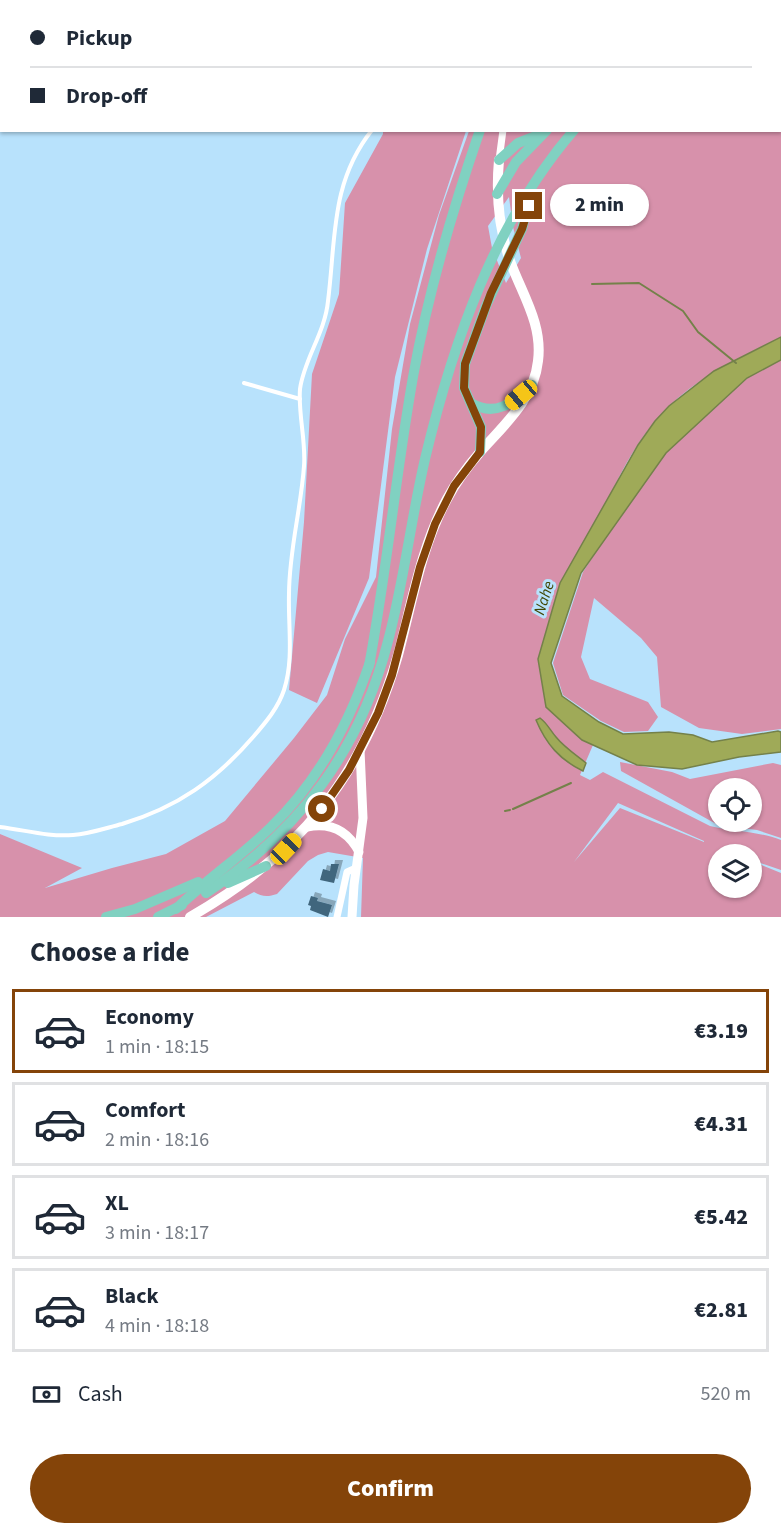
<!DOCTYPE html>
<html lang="en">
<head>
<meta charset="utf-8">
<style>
	body { margin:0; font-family:"Source Sans 3",sans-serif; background:#f2f2f3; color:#1f2937; height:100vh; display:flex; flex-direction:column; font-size:22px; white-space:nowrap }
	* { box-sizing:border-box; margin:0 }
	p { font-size:20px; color:#747a83 }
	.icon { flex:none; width:33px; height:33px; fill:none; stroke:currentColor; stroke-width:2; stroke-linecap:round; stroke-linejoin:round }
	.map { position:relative; height:917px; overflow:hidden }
	.panel { display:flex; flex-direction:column; background:#fff; flex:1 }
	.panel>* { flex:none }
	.top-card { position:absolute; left:0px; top:0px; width:782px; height:132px; box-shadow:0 2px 4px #0004; display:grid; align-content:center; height:132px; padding:0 30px; background:#fff }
	.controls { position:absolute; left:708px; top:778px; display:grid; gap:12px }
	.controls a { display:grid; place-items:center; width:54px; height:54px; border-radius:50%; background:#fff; box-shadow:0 2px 4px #0004; font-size:30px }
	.end { position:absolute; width:27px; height:27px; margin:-14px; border:8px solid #844409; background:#fff; box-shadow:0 0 0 3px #fff }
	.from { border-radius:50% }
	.bubble { position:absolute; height:42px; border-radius:21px; background:#fff; box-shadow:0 2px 4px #0004; font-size:20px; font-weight:800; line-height:42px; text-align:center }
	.car { position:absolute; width:18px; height:36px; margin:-18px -9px; border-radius:8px; box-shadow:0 0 4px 2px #0007; background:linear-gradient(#f5c518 24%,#345 0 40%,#f5c518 0 76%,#345 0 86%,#f5c518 0) }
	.top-card b { display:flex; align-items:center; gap:21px; height:57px; font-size:22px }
	.top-card b+b { border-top:2px solid #e0e1e3 }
	.top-card i { width:15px; height:15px; background:#1f2937 }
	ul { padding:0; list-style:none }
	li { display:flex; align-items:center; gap:18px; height:84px; margin:0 12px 9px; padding:0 18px; border:3px solid #e0e1e3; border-radius:0px }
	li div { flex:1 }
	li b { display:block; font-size:22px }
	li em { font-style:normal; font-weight:800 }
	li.selected { border-color:#844409 }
	li>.icon { width:54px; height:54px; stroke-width:1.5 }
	h2 { padding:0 30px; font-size:27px; line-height:72px }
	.pay { display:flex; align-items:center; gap:15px; height:66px; padding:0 30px; font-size:22px }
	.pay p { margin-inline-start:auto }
	.primary-button { display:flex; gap:12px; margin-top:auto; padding:12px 30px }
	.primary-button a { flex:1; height:69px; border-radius:36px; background:#844409; color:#fff; font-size:24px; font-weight:800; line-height:69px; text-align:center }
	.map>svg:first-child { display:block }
</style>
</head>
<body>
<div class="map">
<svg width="781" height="917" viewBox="0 0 781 917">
	<defs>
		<filter id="shadow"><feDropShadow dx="4" dy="-4" stdDeviation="0" flood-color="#0004"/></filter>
	</defs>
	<rect width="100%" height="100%" fill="#b8e2fc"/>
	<g fill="#d791ab" fill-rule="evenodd">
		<path d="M 0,0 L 165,0 L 2,2 L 0,110 Z"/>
		<path d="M 505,0 L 781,0 L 781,337 C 741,357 701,375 668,407 C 630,445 609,497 588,546 C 571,583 555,621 538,659 L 582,740 L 593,745 L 580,775 L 590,780 L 603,772 L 710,826 C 734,832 758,831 781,840 L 781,870 L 752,860 L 752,855 L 739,855 L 732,853 L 736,855 L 718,855 L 718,888 L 752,888 L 752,861 L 781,873 L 781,917 L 361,917 L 363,858 L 328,852 L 318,855 L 308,861 L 277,894 C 268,897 262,897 254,892 L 206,917 L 0,917 L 0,834 L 82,868 L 45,888 L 112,868 L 166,854 L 225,821 L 294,738 L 327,695 L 345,639 L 376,577 L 392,429 L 410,324 L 439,215 L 469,131 L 780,130 L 780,2 L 505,1 ZM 509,197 L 513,227 L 521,258 L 506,283 L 492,248 L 488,226 ZM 618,803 L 704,841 L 704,842 L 620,808 L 574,862 Z"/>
		<path d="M 383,131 L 466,131 L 427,249 L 395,377 L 369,578 L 317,703 L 289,690 L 304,522 L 312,374 L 339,294 L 345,203 L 383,134 Z"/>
		<path d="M 781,360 L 781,729 L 742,734 L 699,728 L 661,707 L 657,657 L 641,638 L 594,598 L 581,657 L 590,679 L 648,702 L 658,717 L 648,731 L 624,732 L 601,721 L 563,695 L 553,663 L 583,572 L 610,530 L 666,453 L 747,378 Z"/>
		<path d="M 620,762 L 672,772 L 690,779 L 773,763 L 781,765 L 781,838 L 757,830 L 718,825 L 621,771 ZM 718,789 L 752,789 L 752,822 L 718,822 Z"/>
	</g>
	<g fill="#9faa58" stroke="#74814a" stroke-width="1.5">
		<path d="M 781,337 L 781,360 L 747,378 L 666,453 L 581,573 L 551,663 L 562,696 L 599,722 L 623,734 L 669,732 L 693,735 L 712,742 L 778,731 L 781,732 L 781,752 L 739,757 L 682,769 L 637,765 L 582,740 L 546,707 L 538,659 L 560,583 L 638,445 L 655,421 L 669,406 L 714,371 Z"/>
		<path d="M 540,718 C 547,723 550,730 556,737 C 564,747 576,755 586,763 L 583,771 C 560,760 546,744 536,720 Z"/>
	</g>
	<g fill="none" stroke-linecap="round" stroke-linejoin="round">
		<g stroke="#74814a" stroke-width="2">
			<path d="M 592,284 L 639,283 L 683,311 L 698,332 L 736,363"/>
			<path d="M 513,809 L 571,783"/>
			<path d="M 505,811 L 510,810"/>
		</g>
	</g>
	<g fill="#40667d" filter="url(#shadow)">
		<path d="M 331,864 L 339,864 L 334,883 L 320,880 L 323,869 L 330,871 Z"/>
		<path d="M 311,896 L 318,898 L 317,901 L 332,905 L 328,917 L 310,910 L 311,906 L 308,905 Z"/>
	</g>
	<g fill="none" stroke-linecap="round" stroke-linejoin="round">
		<g stroke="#fff" stroke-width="4">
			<path d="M 244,383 L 300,399"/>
			<path d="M 0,827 C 25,830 48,837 73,835 C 89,834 106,828 122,824 C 178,807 216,780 254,736 C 266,722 278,708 284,690 C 294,659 288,627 289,594 C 289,551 301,509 304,466 C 306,440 298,414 300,389 C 304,359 325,333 328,301 C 336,239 330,183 372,130"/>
		</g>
		<g stroke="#fff" stroke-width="7">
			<path d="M 519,2 L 519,0"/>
			<path d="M 499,160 L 503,130"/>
			<path d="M 337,917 L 347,872 L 356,868"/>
		</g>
		<g stroke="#fff" stroke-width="9">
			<path d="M 307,827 C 331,822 348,831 359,852"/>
			<path d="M 352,917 L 354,885 L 363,818 L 360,750"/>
		</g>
		<path stroke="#fff" stroke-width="10" d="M 190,917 C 299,855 363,776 398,655 C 412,603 421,547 447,499 C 456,482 468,466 481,451 C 505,424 534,399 538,361 C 543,323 521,293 509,258 C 498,225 496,194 499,160"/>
		<g stroke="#80d1c1" stroke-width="10">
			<path d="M 696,0 L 697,2"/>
			<path d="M 628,2 L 630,0"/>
			<path d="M 780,4 L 781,4"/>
			<path d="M 499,160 L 518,143 L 541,134"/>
			<path d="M 497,194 L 516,162 L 547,130"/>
			<path d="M 471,403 C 496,418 513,402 532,385"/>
			<path d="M 480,452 L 481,427 L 464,388 L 465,364 L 486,306 L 522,229 L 531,192"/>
			<path d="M 369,666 C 387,570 396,473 413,377 C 428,293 452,211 480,130"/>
			<path d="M 228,883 L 266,866"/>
			<path d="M 206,893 C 300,830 360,751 388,641 C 404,581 411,519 425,459 C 453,342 494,223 574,130"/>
			<path d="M 176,909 C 206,880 240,857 270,828 C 318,782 349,724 370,662"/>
			<path d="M 106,917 L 135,909 L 198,882"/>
			<path d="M 158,917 L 182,905"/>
		</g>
	</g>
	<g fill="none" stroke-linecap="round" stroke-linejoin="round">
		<path stroke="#844409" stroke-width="8" d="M 322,809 L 349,770 L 378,713 L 392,675 L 420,567 L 435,524 L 454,486 L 480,452 L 481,427 L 464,388 L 465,364 L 491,293 L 522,229 L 529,206"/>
	</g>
	<g text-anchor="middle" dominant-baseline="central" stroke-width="6" stroke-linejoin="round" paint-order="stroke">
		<g font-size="16" font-style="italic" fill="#404604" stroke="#b8e2fc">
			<text transform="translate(544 598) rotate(-72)">Nahe</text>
		</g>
	</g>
</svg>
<div class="controls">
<a><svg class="icon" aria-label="locate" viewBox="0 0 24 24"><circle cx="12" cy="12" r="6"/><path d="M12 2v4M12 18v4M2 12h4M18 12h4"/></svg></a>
<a><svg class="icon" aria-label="layers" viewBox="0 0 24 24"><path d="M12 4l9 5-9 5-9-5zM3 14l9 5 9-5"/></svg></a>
</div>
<i class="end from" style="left:322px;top:809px"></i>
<i class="end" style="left:529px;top:206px"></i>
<div class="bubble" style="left:550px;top:184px;width:99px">2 min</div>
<i class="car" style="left:521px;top:395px;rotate:230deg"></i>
<i class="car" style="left:286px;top:849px;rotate:44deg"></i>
<div class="top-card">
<b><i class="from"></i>Pickup</b>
<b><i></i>Drop-off</b>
</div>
</div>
<section class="panel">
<h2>Choose a ride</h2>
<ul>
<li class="selected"><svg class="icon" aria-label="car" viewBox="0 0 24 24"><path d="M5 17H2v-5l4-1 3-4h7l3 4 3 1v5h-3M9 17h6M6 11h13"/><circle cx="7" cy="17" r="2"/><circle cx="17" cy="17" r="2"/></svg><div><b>Economy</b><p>1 min · 18:15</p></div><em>€3.19</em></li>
<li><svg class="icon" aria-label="car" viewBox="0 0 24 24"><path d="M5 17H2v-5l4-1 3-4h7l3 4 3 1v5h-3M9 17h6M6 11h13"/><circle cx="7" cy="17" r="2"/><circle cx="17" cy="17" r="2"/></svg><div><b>Comfort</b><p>2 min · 18:16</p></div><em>€4.31</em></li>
<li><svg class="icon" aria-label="car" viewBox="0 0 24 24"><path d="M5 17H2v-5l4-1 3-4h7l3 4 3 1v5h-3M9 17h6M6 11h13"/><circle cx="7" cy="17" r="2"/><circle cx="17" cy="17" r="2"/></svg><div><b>XL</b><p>3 min · 18:17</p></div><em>€5.42</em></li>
<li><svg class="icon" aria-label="car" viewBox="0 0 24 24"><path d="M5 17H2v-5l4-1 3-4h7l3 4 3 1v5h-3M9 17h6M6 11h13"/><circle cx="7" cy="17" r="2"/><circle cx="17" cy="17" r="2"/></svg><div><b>Black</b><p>4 min · 18:18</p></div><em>€2.81</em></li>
</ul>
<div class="pay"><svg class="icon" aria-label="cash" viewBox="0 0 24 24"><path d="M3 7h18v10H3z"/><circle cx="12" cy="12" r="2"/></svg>Cash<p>520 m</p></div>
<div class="primary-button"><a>Confirm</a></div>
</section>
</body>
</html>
